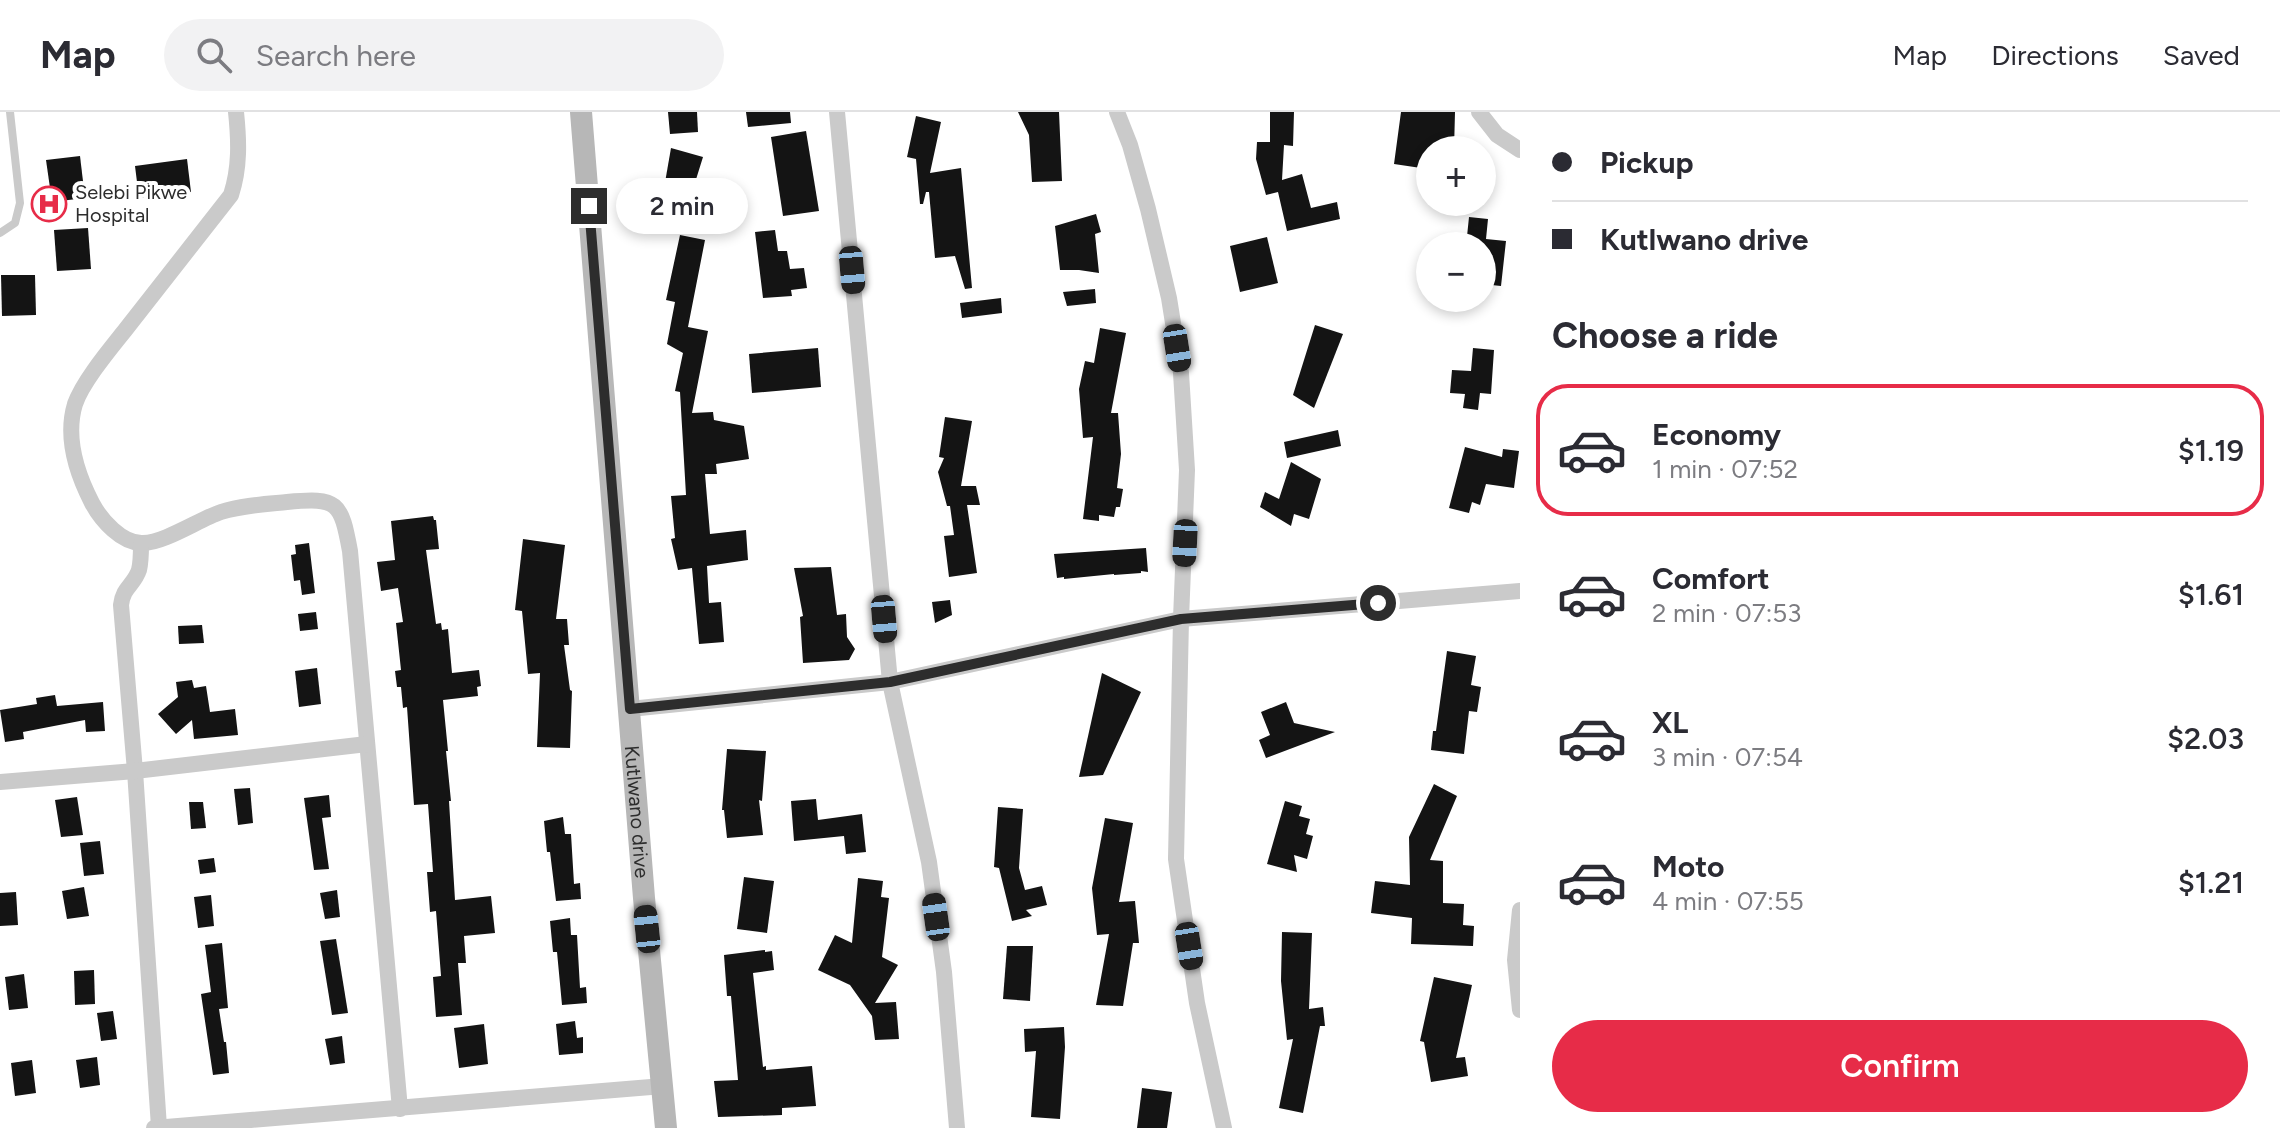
<!DOCTYPE html>
<html lang="en">
<head>
<meta charset="utf-8">
<style>
	body { margin:0; font-family:Figtree,sans-serif; background:#f2f2f3; color:#2b2b33; height:100vh; display:flex; flex-direction:column; font-size:30px; white-space:nowrap }
	* { box-sizing:border-box; margin:0 }
	p { font-size:26px; color:#7c7c81 }
	.icon { flex:none; width:44px; height:44px; fill:none; stroke:currentColor; stroke-width:2; stroke-linecap:round; stroke-linejoin:round }
	.map { position:relative; flex:1; overflow:hidden }
	.side { display:flex; flex-direction:column; background:#fff; width:760px }
	.side>* { flex:none }
	.hud { display:grid; align-content:center; height:176px; padding:0 32px; background:#fff }
	.tools { position:absolute; left:1416px; top:24px; display:grid; gap:16px }
	.tools a { display:grid; place-items:center; width:80px; height:80px; border-radius:50%; background:#fff; box-shadow:0 4px 12px #0003; font-size:40px }
	.end { position:absolute; width:36px; height:36px; margin:-18px; border:10px solid #2d2d2d; background:#fff; box-shadow:0 0 0 4px #fff }
	.from { border-radius:50% }
	.bubble { position:absolute; height:56px; border-radius:28px; background:#fff; box-shadow:0 4px 12px #0003; font-size:26px; font-weight:600; line-height:56px; text-align:center }
	.car { position:absolute; width:24px; height:48px; margin:-24px -12px; border-radius:10px; box-shadow:0 0 6px 2px #0007; background:linear-gradient(#222 24%,#8ab4d8 0 40%,#222 0 76%,#8ab4d8 0 86%,#222 0) }
	.hud b { display:flex; align-items:center; gap:28px; height:76px; font-size:30px }
	.hud b+b { border-top:2px solid #e1e1e2 }
	.hud i { width:20px; height:20px; background:#2b2b33 }
	ul { padding:0; list-style:none }
	li { display:flex; align-items:center; gap:24px; height:132px; margin:0 16px 12px; padding:0 16px; border:4px solid transparent; border-radius:32px }
	li div { flex:1 }
	li b { display:block; font-size:30px }
	li em { font-style:normal; font-weight:600 }
	li.active { border-color:#e72c48 }
	li>.icon { width:72px; height:72px; stroke-width:1.5 }
	h2 { padding:0 32px; font-size:36px; line-height:96px }
	.button { display:flex; gap:16px; margin-top:auto; padding:16px 32px }
	.button a { flex:1; height:92px; border-radius:48px; background:#e72c48; color:#fff; font-size:32px; font-weight:600; line-height:92px; text-align:center }
	header { display:flex; align-items:center; gap:48px; box-sizing:border-box; height:112px; padding:0 40px; background:#fff; border-bottom:2px solid #e1e1e2 }
	header strong { font-size:38px }
	nav { display:flex; gap:44px; margin-inline-start:auto; font-size:28px }
	.search { width:560px; height:72px; background:#f2f2f3; display:flex; align-items:center; gap:20px; box-sizing:border-box; padding:0 28px; border-radius:44px; color:#7c7c81; font-size:30px }
	main { display:flex; flex:1; min-height:0 }
	.map>svg:first-child { display:block }
</style>
</head>
<body>
<header>
<strong>Map</strong>
<div class="search"><svg class="icon" aria-label="search" viewBox="0 0 24 24"><circle cx="10" cy="10" r="6"/><path d="M15 15l6 6"/></svg>Search here</div>
<nav><a>Map</a><a>Directions</a><a>Saved</a></nav>
</header>
<main>
<div class="map">
<svg width="1520" height="1016" viewBox="0 0 1520 1016">
	<rect width="100%" height="100%" fill="#fff"/>
	<g fill="#141414">
		<path d="M 668,0 L 697,0 L 698,20 L 670,22 Z"/>
		<path d="M 746,0 L 790,0 L 791,11 L 748,15 Z"/>
		<path d="M 1018,0 L 1059,0 L 1062,69 L 1032,70 L 1029,23 Z"/>
		<path d="M 1270,0 L 1294,0 L 1293,34 L 1284,33 L 1282,68 L 1302,62 L 1311,96 L 1337,90 L 1340,107 L 1287,119 L 1278,80 L 1266,83 L 1256,47 L 1257,30 L 1270,30 Z"/>
		<path d="M 1401,0 L 1455,0 L 1454,38 L 1430,38 L 1429,46 L 1422,45 L 1421,56 L 1394,52 Z"/>
		<path d="M 916,4 L 941,10 L 930,61 L 961,56 L 972,176 L 965,177 L 955,144 L 935,146 L 929,80 L 926,80 L 923,92 L 920,92 L 916,47 L 907,45 Z"/>
		<path d="M 806,19 L 819,99 L 783,104 L 771,25 Z"/>
		<path d="M 671,36 L 703,45 L 684,106 L 659,105 Z"/>
		<path d="M 80,44 L 85,86 L 52,90 L 46,48 Z"/>
		<path d="M 187,47 L 191,80 L 139,86 L 135,54 Z"/>
		<path d="M 1096,102 L 1101,120 L 1095,122 L 1099,161 L 1079,158 L 1060,158 L 1055,114 Z"/>
		<path d="M 1469,105 L 1488,107 L 1486,127 L 1506,129 L 1501,174 L 1482,172 L 1482,134 L 1466,134 Z"/>
		<path d="M 88,116 L 91,157 L 57,159 L 54,118 Z"/>
		<path d="M 775,118 L 778,139 L 787,139 L 790,157 L 804,156 L 807,176 L 791,178 L 792,184 L 763,186 L 755,120 Z"/>
		<path d="M 680,123 L 705,128 L 688,215 L 708,219 L 692,301 L 713,300 L 714,308 L 744,314 L 749,347 L 716,352 L 717,362 L 705,362 L 710,422 L 746,418 L 748,448 L 707,454 L 709,491 L 721,490 L 724,530 L 699,532 L 692,456 L 678,458 L 671,427 L 675,426 L 671,384 L 686,383 L 680,280 L 675,279 L 683,241 L 667,232 L 675,190 L 666,188 Z"/>
		<path d="M 1267,125 L 1278,171 L 1240,180 L 1230,134 Z"/>
		<path d="M 1,163 L 35,163 L 36,203 L 2,204 Z"/>
		<path d="M 1095,177 L 1096,191 L 1067,194 L 1063,180 Z"/>
		<path d="M 1001,186 L 1002,201 L 962,206 L 960,191 Z"/>
		<path d="M 1315,213 L 1343,222 L 1314,296 L 1293,283 Z"/>
		<path d="M 1100,216 L 1126,221 L 1111,301 L 1118,301 L 1121,342 L 1117,376 L 1123,377 L 1120,395 L 1116,395 L 1114,405 L 1099,403 L 1099,409 L 1083,407 L 1093,325 L 1083,326 L 1079,277 L 1085,249 L 1094,251 Z"/>
		<path d="M 818,236 L 821,275 L 752,281 L 749,242 Z"/>
		<path d="M 1473,236 L 1494,238 L 1491,282 L 1480,281 L 1478,298 L 1463,296 L 1465,282 L 1450,281 L 1452,258 L 1471,259 Z"/>
		<path d="M 945,305 L 972,309 L 961,374 L 976,374 L 980,393 L 967,393 L 977,461 L 949,465 L 944,424 L 954,423 L 950,394 L 947,394 L 938,360 L 944,346 L 939,345 Z"/>
		<path d="M 1338,318 L 1341,334 L 1287,346 L 1284,330 Z"/>
		<path d="M 1465,335 L 1502,345 L 1503,337 L 1519,339 L 1514,376 L 1486,372 L 1480,393 L 1472,390 L 1469,401 L 1449,396 Z"/>
		<path d="M 1291,350 L 1321,367 L 1309,407 L 1294,402 L 1291,414 L 1260,395 L 1265,380 L 1279,387 Z"/>
		<path d="M 433,404 L 434,408 L 436,408 L 439,437 L 426,438 L 436,512 L 441,511 L 442,518 L 448,517 L 452,561 L 479,558 L 481,574 L 477,575 L 478,584 L 443,588 L 448,639 L 446,639 L 451,689 L 449,689 L 455,788 L 491,784 L 495,821 L 464,824 L 466,851 L 458,851 L 462,903 L 436,905 L 433,865 L 441,864 L 436,799 L 430,800 L 427,760 L 433,760 L 428,692 L 414,693 L 407,595 L 403,596 L 401,575 L 397,575 L 395,559 L 401,558 L 396,511 L 403,510 L 398,476 L 381,479 L 377,450 L 395,448 L 391,409 Z"/>
		<path d="M 523,427 L 565,433 L 556,507 L 567,507 L 569,533 L 564,533 L 570,578 L 572,579 L 570,636 L 537,635 L 540,561 L 528,562 L 522,499 L 515,498 Z"/>
		<path d="M 309,431 L 315,481 L 302,483 L 300,468 L 294,469 L 291,443 L 296,442 L 295,433 Z"/>
		<path d="M 1146,436 L 1148,460 L 1141,459 L 1141,461 L 1114,463 L 1114,462 L 1064,467 L 1064,465 L 1057,466 L 1054,442 Z"/>
		<path d="M 831,455 L 837,503 L 846,502 L 847,525 L 855,537 L 849,548 L 803,551 L 800,505 L 803,504 L 794,456 Z"/>
		<path d="M 950,488 L 952,503 L 935,511 L 932,490 Z"/>
		<path d="M 316,500 L 318,517 L 300,519 L 298,502 Z"/>
		<path d="M 202,513 L 204,531 L 179,532 L 178,514 Z"/>
		<path d="M 1447,539 L 1476,544 L 1471,573 L 1481,575 L 1477,600 L 1469,599 L 1464,642 L 1431,638 L 1433,619 L 1436,619 Z"/>
		<path d="M 317,556 L 321,592 L 299,595 L 295,559 Z"/>
		<path d="M 1102,561 L 1141,580 L 1103,663 L 1079,665 Z"/>
		<path d="M 192,568 L 194,576 L 206,574 L 210,600 L 235,597 L 238,623 L 194,627 L 192,608 L 176,622 L 158,602 L 178,585 L 176,570 Z"/>
		<path d="M 55,583 L 57,594 L 103,590 L 105,619 L 86,620 L 85,608 L 23,620 L 24,627 L 5,630 L 0,598 L 37,592 L 36,586 Z"/>
		<path d="M 1286,590 L 1294,611 L 1335,620 L 1266,646 L 1259,628 L 1270,623 L 1261,600 Z"/>
		<path d="M 727,637 L 766,639 L 762,689 L 759,688 L 763,723 L 727,726 L 724,698 L 722,698 Z"/>
		<path d="M 1434,672 L 1457,684 L 1430,748 L 1443,749 L 1443,791 L 1464,792 L 1463,813 L 1474,814 L 1473,834 L 1411,832 L 1412,806 L 1371,801 L 1375,769 L 1410,773 L 1409,725 Z"/>
		<path d="M 250,676 L 253,711 L 238,713 L 234,677 Z"/>
		<path d="M 329,683 L 331,705 L 322,706 L 329,757 L 314,758 L 304,686 Z"/>
		<path d="M 77,685 L 83,723 L 61,725 L 55,688 Z"/>
		<path d="M 816,687 L 818,708 L 862,702 L 866,740 L 846,742 L 844,724 L 794,729 L 791,689 Z"/>
		<path d="M 1285,689 L 1302,694 L 1299,704 L 1310,707 L 1306,722 L 1313,724 L 1307,747 L 1294,743 L 1297,760 L 1267,752 Z"/>
		<path d="M 189,690 L 203,690 L 206,716 L 191,717 Z"/>
		<path d="M 998,695 L 1023,697 L 1019,756 L 1025,778 L 1042,774 L 1047,793 L 1026,798 L 1032,804 L 1012,809 L 999,756 L 994,755 Z"/>
		<path d="M 563,705 L 565,722 L 571,722 L 574,772 L 580,771 L 581,787 L 556,789 L 550,740 L 547,740 L 544,709 Z"/>
		<path d="M 1105,706 L 1133,711 L 1119,790 L 1135,789 L 1139,831 L 1133,831 L 1123,894 L 1096,893 L 1109,822 L 1097,823 L 1092,776 Z"/>
		<path d="M 100,729 L 104,762 L 84,764 L 80,731 Z"/>
		<path d="M 214,746 L 216,760 L 200,762 L 198,748 Z"/>
		<path d="M 744,765 L 774,769 L 767,821 L 737,817 Z"/>
		<path d="M 858,766 L 883,769 L 881,785 L 889,786 L 882,845 L 898,853 L 875,891 L 896,890 L 899,927 L 875,928 L 872,904 L 850,873 L 818,858 L 835,823 L 852,831 Z"/>
		<path d="M 84,775 L 89,804 L 67,807 L 62,779 Z"/>
		<path d="M 337,778 L 340,805 L 325,807 L 320,781 Z"/>
		<path d="M 16,780 L 18,813 L 0,814 L 0,781 Z"/>
		<path d="M 211,783 L 214,814 L 198,816 L 194,785 Z"/>
		<path d="M 570,806 L 571,823 L 577,823 L 580,876 L 586,875 L 587,891 L 562,893 L 557,840 L 553,840 L 550,809 Z"/>
		<path d="M 1282,820 L 1312,821 L 1309,897 L 1323,895 L 1325,914 L 1320,914 L 1303,1001 L 1279,996 L 1293,927 L 1287,928 L 1281,869 Z"/>
		<path d="M 336,827 L 348,901 L 332,903 L 320,829 Z"/>
		<path d="M 222,831 L 228,896 L 219,897 L 224,930 L 226,930 L 229,961 L 213,963 L 201,882 L 211,880 L 205,833 Z"/>
		<path d="M 1007,834 L 1033,834 L 1030,889 L 1003,887 Z"/>
		<path d="M 765,838 L 765,840 L 772,839 L 774,858 L 753,861 L 763,955 L 766,954 L 766,958 L 812,954 L 816,994 L 782,996 L 782,1003 L 718,1005 L 714,969 L 738,968 L 731,884 L 727,884 L 724,843 Z"/>
		<path d="M 94,858 L 95,892 L 75,893 L 74,859 Z"/>
		<path d="M 24,862 L 28,896 L 9,898 L 5,865 Z"/>
		<path d="M 1434,865 L 1472,873 L 1456,946 L 1465,945 L 1468,964 L 1431,970 L 1424,930 L 1420,929 Z"/>
		<path d="M 113,899 L 117,927 L 101,929 L 97,901 Z"/>
		<path d="M 575,909 L 577,926 L 583,925 L 583,941 L 559,943 L 556,912 Z"/>
		<path d="M 484,912 L 488,952 L 459,956 L 454,916 Z"/>
		<path d="M 1064,915 L 1065,935 L 1060,1007 L 1031,1005 L 1036,939 L 1025,940 L 1024,917 Z"/>
		<path d="M 342,924 L 345,951 L 330,953 L 325,927 Z"/>
		<path d="M 97,945 L 100,973 L 80,976 L 76,948 Z"/>
		<path d="M 32,948 L 36,981 L 15,984 L 11,951 Z"/>
		<path d="M 1142,976 L 1172,980 L 1167,1016 L 1137,1016 Z"/>
	</g>
	<g fill="none" stroke-linecap="round" stroke-linejoin="round">
		<path stroke="#cacaca" stroke-width="8" d="M 0,121 L 15,111 L 20,91 L 10,0"/>
		<g stroke="#cacaca" stroke-width="16">
			<path d="M 236,0 C 239,29 240,55 231,83 C 196,127 161,172 126,217 C 111,236 83,269 75,292 C 65,325 77,362 92,391 C 101,408 122,432 143,431 C 164,431 200,407 221,400 C 243,393 266,392 287,390 C 338,385 341,390 350,439 L 400,997"/>
			<path d="M 837,0 L 890,570 L 929,750 L 944,860 L 957,1016"/>
			<path d="M 1117,0 L 1130,33 L 1148,97 L 1169,186 L 1181,261 L 1187,358 L 1181,507 L 1176,747 L 1197,891 L 1224,1016"/>
			<path d="M 1479,0 L 1497,23 L 1520,38"/>
			<path d="M 141,432 C 141,440 141,450 139,458 C 134,473 123,475 121,493 L 135,659 L 159,1015"/>
			<path d="M 630,597 L 890,570 L 1181,507 L 1520,479"/>
			<path d="M 0,670 L 135,659 L 367,632"/>
			<path d="M 1520,798 L 1515,848 L 1520,898"/>
			<path d="M 154,1016 L 663,974"/>
		</g>
		<path stroke="#b7b7b7" stroke-width="22" id="s1" d="M 581,0 L 644,786 L 666,1016"/>
	</g>
	<g fill="none" stroke-linecap="round" stroke-linejoin="round">
		<path stroke="#2d2d2d" stroke-width="10" d="M 589,94 L 630,597 L 890,570 L 1181,507 L 1378,491"/>
	</g>
	<defs>
		<g id="hospital-ring" transform="scale(1.8)"><circle r="9.5" fill="#fff" stroke="#e72c48" stroke-width="1.5"/><path d="M-5-5h3v3.5h4V-5h3V5h-3V1.5h-4V5h-3Z" fill="#e72c48"/></g>
	</defs>
	<g fill-rule="evenodd">
		<use href="#hospital-ring" x="49" y="92"/>
	</g>
	<g text-anchor="middle" dominant-baseline="central" stroke-width="8" stroke-linejoin="round" paint-order="stroke">
		<g font-size="20" fill="#2d2d2d" stroke="#fff" text-anchor="start">
			<text x="75" y="80">Selebi Pikwe<tspan x="75" dy="23">Hospital</tspan></text>
		</g>
		<g font-size="20" fill="#2d2d2d" stroke="#fff">
			<text stroke="none"><textPath href="#s1" startOffset="702">Kutlwano drive</textPath></text>
		</g>
	</g>
</svg>
<div class="tools">
<a>+</a>
<a>−</a>
</div>
<i class="end from" style="left:1378px;top:491px"></i>
<i class="end" style="left:589px;top:94px"></i>
<div class="bubble" style="left:616px;top:66px;width:132px">2 min</div>
<i class="car" style="left:852px;top:158px;rotate:175deg"></i>
<i class="car" style="left:1177px;top:236px;rotate:171deg"></i>
<i class="car" style="left:1185px;top:431px;rotate:183deg"></i>
<i class="car" style="left:884px;top:507px;rotate:175deg"></i>
<i class="car" style="left:936px;top:805px;rotate:352deg"></i>
<i class="car" style="left:647px;top:817px;rotate:354deg"></i>
<i class="car" style="left:1189px;top:834px;rotate:171deg"></i>
</div>
<section class="side">
<div class="hud">
<b><i class="from"></i>Pickup</b>
<b><i></i>Kutlwano drive</b>
</div>
<h2>Choose a ride</h2>
<ul>
<li class="active"><svg class="icon" aria-label="car" viewBox="0 0 24 24"><path d="M5 17H2v-5l4-1 3-4h7l3 4 3 1v5h-3M9 17h6M6 11h13"/><circle cx="7" cy="17" r="2"/><circle cx="17" cy="17" r="2"/></svg><div><b>Economy</b><p>1 min · 07:52</p></div><em>$1.19</em></li>
<li><svg class="icon" aria-label="car" viewBox="0 0 24 24"><path d="M5 17H2v-5l4-1 3-4h7l3 4 3 1v5h-3M9 17h6M6 11h13"/><circle cx="7" cy="17" r="2"/><circle cx="17" cy="17" r="2"/></svg><div><b>Comfort</b><p>2 min · 07:53</p></div><em>$1.61</em></li>
<li><svg class="icon" aria-label="car" viewBox="0 0 24 24"><path d="M5 17H2v-5l4-1 3-4h7l3 4 3 1v5h-3M9 17h6M6 11h13"/><circle cx="7" cy="17" r="2"/><circle cx="17" cy="17" r="2"/></svg><div><b>XL</b><p>3 min · 07:54</p></div><em>$2.03</em></li>
<li><svg class="icon" aria-label="car" viewBox="0 0 24 24"><path d="M5 17H2v-5l4-1 3-4h7l3 4 3 1v5h-3M9 17h6M6 11h13"/><circle cx="7" cy="17" r="2"/><circle cx="17" cy="17" r="2"/></svg><div><b>Moto</b><p>4 min · 07:55</p></div><em>$1.21</em></li>
</ul>
<div class="button"><a>Confirm</a></div>
</section>
</main>
</body>
</html>
